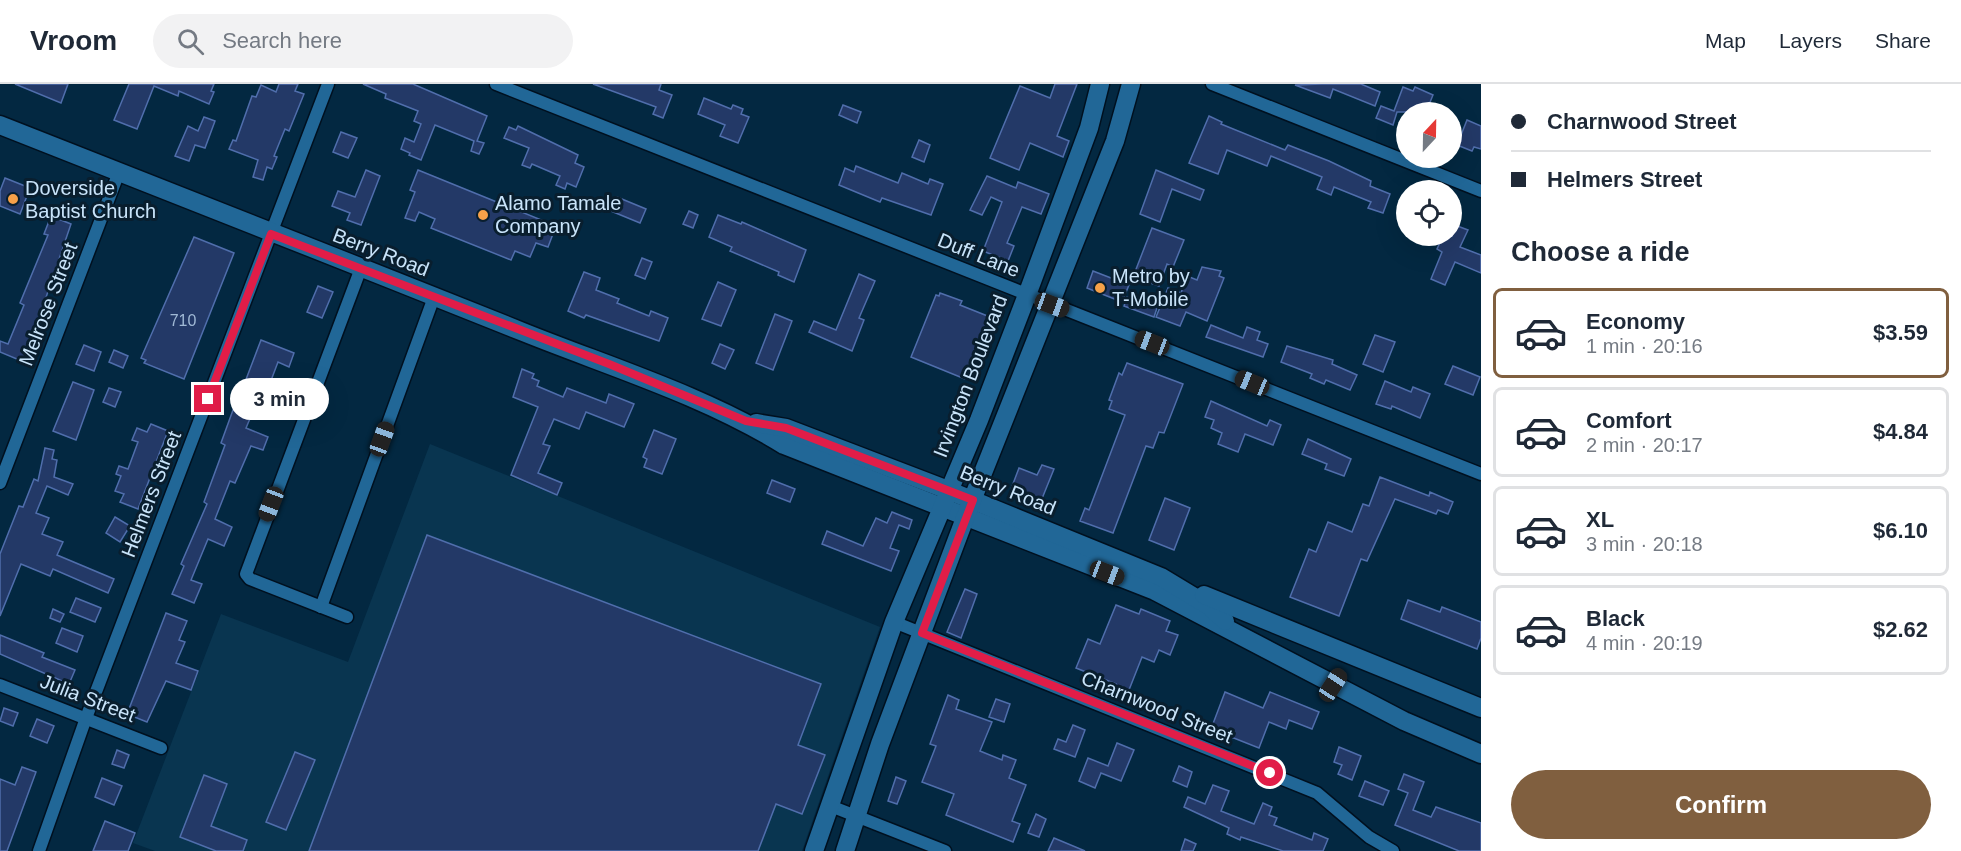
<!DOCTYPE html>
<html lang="en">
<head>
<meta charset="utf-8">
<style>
	body { margin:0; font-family:Helvetica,sans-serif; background:#f2f2f3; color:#1f2937; height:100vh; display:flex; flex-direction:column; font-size:22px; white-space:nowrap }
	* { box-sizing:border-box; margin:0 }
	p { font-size:20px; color:#747a83 }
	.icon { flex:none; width:33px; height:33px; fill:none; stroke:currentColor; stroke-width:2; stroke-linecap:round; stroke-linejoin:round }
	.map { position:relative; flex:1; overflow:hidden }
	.details { display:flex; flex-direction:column; background:#fff; width:480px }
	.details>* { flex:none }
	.banner { display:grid; align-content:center; height:132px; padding:0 30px; background:#fff }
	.needle { width:39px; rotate:22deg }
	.tools { position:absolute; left:1396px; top:18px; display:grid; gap:12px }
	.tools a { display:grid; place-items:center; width:66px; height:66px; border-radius:50%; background:#fff; box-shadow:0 6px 24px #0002; font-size:30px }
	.end { position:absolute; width:27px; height:27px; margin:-14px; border:8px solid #e11d48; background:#fff; box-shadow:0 0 0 3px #fff }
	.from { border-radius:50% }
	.bubble { position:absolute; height:42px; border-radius:21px; background:#fff; box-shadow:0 6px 24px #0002; font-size:20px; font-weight:700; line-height:42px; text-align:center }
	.car { position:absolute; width:18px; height:36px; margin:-18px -9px; border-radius:8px; box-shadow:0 0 4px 2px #0007; background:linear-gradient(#222 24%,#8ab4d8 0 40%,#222 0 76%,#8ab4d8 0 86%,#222 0) }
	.banner b { display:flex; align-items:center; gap:21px; height:57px; font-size:22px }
	.banner b+b { border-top:2px solid #e0e1e3 }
	.banner i { width:15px; height:15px; background:#1f2937 }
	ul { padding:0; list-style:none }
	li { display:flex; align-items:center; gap:18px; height:90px; margin:0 12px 9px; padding:0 18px; border:3px solid #e0e1e3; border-radius:9px }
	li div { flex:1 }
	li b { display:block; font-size:22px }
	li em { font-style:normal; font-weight:700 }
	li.selected { border-color:#805f3f }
	li>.icon { width:54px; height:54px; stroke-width:1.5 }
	h2 { padding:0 30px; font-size:27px; line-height:72px }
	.cta { display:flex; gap:12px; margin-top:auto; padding:12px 30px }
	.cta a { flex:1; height:69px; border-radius:36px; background:#805f3f; color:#fff; font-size:24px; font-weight:700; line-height:69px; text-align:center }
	header { display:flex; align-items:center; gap:36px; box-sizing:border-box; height:84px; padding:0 30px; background:#fff; border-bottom:2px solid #e0e1e3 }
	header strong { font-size:28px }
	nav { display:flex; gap:33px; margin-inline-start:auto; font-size:21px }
	.search { width:420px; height:54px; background:#f2f2f3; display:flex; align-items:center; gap:15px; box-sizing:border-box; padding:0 21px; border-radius:33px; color:#747a83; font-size:22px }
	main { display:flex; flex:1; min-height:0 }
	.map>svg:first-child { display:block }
</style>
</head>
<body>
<header>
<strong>Vroom</strong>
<div class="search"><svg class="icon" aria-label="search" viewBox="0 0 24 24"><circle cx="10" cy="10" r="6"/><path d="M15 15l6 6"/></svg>Search here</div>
<nav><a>Map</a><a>Layers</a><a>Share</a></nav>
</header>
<main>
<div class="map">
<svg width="1481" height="767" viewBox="0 0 1481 767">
	<rect width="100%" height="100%" fill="#032841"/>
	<path fill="#093550" d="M 430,360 L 880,543 L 802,767 L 155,767 L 133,759 L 221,530 L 348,578 Z"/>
	<g fill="#233967" stroke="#506eac" stroke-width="1.5">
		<path d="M 15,0 L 68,0 L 61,19 Z"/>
		<path d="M 129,0 L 214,0 L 211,7 L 214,8 L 209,20 L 179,7 L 178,12 L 154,2 L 137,45 L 114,36 Z"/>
		<path d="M 279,0 L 298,0 L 295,7 L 304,10 L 289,47 L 285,45 L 274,72 L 277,73 L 272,85 L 267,83 L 263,96 L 253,93 L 258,76 L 229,65 L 233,56 L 236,57 L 252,12 L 256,13 L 261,1 L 276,8 Z"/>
		<path d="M 363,0 L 413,0 L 487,32 L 477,57 L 484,59 L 479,70 L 471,67 L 474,57 L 435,41 L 421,76 L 409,71 L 410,69 L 401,65 L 405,54 L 414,58 L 421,40 L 414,37 L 418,27 L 385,14 L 386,10 Z"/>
		<path d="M 593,0 L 661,0 L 659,6 L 672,11 L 663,34 L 653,30 L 656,23 Z"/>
		<path d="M 1055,0 L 1077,0 L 1057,52 L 1069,57 L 1063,73 L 1030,59 L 1019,86 L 990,74 L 1020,2 L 1050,14 Z"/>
		<path d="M 1322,0 L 1361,0 L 1380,8 L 1375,22 L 1333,5 L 1330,14 L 1295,1 Z"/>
		<path d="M 1403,3 L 1413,7 L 1415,3 L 1433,11 L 1426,28 L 1397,28 L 1393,41 L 1376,34 L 1381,22 L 1394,27 Z"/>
		<path d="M 704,14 L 731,25 L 733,21 L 743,25 L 741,30 L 749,33 L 738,59 L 720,52 L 725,41 L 698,30 Z"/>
		<path d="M 843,21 L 861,28 L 857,39 L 839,31 Z"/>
		<path d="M 1209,32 L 1222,38 L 1221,40 L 1285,66 L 1288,61 L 1329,77 L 1371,97 L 1370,102 L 1390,110 L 1383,129 L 1368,124 L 1371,118 L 1334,103 L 1331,111 L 1317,105 L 1322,93 L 1271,72 L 1267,82 L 1227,66 L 1218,90 L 1189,79 Z"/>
		<path d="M 204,33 L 215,37 L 205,64 L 195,61 L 189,77 L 175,72 L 188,42 L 198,47 Z"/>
		<path d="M 1467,36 L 1481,42 L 1481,65 L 1474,63 L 1472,67 L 1457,61 Z"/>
		<path d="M 518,42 L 578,71 L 575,79 L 584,83 L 576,103 L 567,99 L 565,105 L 556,101 L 560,92 L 532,80 L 530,84 L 522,81 L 529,64 L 504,54 L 509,43 L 516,46 Z"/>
		<path d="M 341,48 L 357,54 L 348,74 L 333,68 Z"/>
		<path d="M 919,56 L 930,61 L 924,78 L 912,73 Z"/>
		<path d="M 856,82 L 898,99 L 902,89 L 928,100 L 930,95 L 943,100 L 931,131 L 882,114 L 880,118 L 839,101 L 845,84 L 854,88 Z"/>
		<path d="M 366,86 L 380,92 L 361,141 L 347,136 L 350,129 L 332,122 L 338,107 L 355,113 Z"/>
		<path d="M 418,86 L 556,142 L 548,163 L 536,159 L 530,173 L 515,167 L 511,176 L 431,144 L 435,135 L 419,128 L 415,137 L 405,134 L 415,108 L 410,106 Z"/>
		<path d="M 1156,86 L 1204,106 L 1200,116 L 1172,105 L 1160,138 L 1140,130 Z"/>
		<path d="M 987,92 L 1016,104 L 1018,98 L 1049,110 L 1041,130 L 1022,123 L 1007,159 L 1014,162 L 1008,177 L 983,167 L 1002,118 L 991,113 L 982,131 L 970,126 Z"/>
		<path d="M 5,94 L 30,104 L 20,130 L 0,122 L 0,107 Z"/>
		<path d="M 617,113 L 646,125 L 640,139 L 611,127 Z"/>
		<path d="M 689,127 L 698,131 L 693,144 L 683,140 Z"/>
		<path d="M 718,131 L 741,140 L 742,138 L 806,166 L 794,198 L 778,191 L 779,188 L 730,167 L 732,163 L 709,153 Z"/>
		<path d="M 51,132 L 71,140 L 24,278 L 0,268 L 0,257 L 8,260 L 24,221 L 20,219 L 48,151 L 44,150 Z"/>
		<path d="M 1452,140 L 1468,146 L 1460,163 L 1481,171 L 1481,189 L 1455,178 L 1445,201 L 1431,195 L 1442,168 L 1437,165 L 1443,152 L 1452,152 Z"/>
		<path d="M 1152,144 L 1184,156 L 1173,183 L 1167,180 L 1159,202 L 1133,193 Z"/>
		<path d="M 194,153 L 234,169 L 184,295 L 144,279 L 146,276 L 141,274 Z"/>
		<path d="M 642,174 L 652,178 L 645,195 L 635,191 Z"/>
		<path d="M 1202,183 L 1221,187 L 1219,192 L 1224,194 L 1207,237 L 1186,228 L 1180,242 L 1156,233 L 1168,204 L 1181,209 L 1187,192 L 1197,196 Z"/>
		<path d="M 1093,187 L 1129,201 L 1122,218 L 1087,204 Z"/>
		<path d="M 584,188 L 600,194 L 596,206 L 619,215 L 617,219 L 649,232 L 651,227 L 668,234 L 659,257 L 586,231 L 584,234 L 568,227 Z"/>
		<path d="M 859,190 L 875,197 L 859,234 L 864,236 L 852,267 L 809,248 L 814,237 L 836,246 Z"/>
		<path d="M 718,198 L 736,206 L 721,242 L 702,235 Z"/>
		<path d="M 318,202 L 333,208 L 322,234 L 307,228 Z"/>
		<path d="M 940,209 L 962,217 L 960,221 L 990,233 L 965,295 L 911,273 L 936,211 L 939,212 Z"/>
		<path d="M 1127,213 L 1157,224 L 1154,233 L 1124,222 Z"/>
		<path d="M 775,230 L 792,237 L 773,286 L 756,279 Z"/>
		<path d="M 1211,241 L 1243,254 L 1247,243 L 1260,248 L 1257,256 L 1268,260 L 1263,273 L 1206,253 Z"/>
		<path d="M 1375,251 L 1395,258 L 1383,288 L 1363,280 Z"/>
		<path d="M 261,256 L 294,269 L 289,283 L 278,278 L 267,307 L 245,298 Z"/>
		<path d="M 720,260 L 734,266 L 725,285 L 712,279 Z"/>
		<path d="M 84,261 L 101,268 L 94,287 L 76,280 Z"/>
		<path d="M 1287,262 L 1333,276 L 1332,280 L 1357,291 L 1350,306 L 1326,296 L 1324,300 L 1310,294 L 1312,290 L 1281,278 Z"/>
		<path d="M 114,266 L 128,272 L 123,284 L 109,278 Z"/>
		<path d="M 1127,279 L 1183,300 L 1164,349 L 1159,348 L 1153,364 L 1146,362 L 1113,449 L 1080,437 L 1085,424 L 1089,426 L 1125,331 L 1109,325 L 1112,317 L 1109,316 L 1119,289 L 1122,291 Z"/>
		<path d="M 1453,282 L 1480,293 L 1473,311 L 1445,300 Z"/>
		<path d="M 522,285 L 534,290 L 532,294 L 539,297 L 537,302 L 563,313 L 567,304 L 606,319 L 609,310 L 634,320 L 624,343 L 586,328 L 579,345 L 554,335 L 543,360 L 550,362 L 538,389 L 562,399 L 557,411 L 511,391 L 538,323 L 513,313 Z"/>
		<path d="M 1385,297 L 1411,308 L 1413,303 L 1430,310 L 1420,334 L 1392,322 L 1391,325 L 1376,320 Z"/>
		<path d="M 73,298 L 94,306 L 76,356 L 53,347 Z"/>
		<path d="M 109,304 L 121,308 L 115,323 L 103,318 Z"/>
		<path d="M 237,315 L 255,323 L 246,344 L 268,353 L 263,366 L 251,362 L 235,399 L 230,397 L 215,435 L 232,443 L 224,462 L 208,455 L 191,496 L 202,500 L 194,519 L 172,510 L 184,482 L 181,480 L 207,420 L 204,418 L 225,361 L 221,359 Z"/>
		<path d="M 1211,317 L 1267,342 L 1270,336 L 1281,341 L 1273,361 L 1245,350 L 1238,368 L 1218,360 L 1222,349 L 1211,344 L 1214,336 L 1205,333 Z"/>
		<path d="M 151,340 L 168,347 L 138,425 L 120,418 L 124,410 L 115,407 L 121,392 L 116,390 L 119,382 L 128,385 L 138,358 L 132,356 L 137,344 L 147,348 Z"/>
		<path d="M 654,346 L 676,355 L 662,390 L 644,383 L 647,375 L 643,373 Z"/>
		<path d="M 1308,355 L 1351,375 L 1344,392 L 1325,385 L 1327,380 L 1302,370 Z"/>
		<path d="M 45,364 L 54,366 L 52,375 L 57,376 L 54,393 L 73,400 L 68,411 L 47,402 L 36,429 L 49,434 L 42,450 L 63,458 L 57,471 L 114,495 L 108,509 L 53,485 L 50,492 L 21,480 L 0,532 L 0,470 L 19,422 L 23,423 L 34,395 L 38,397 Z"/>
		<path d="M 1042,381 L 1054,385 L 1041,417 L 1011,405 L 1019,384 L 1037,391 Z"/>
		<path d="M 1380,393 L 1429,412 L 1430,408 L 1453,418 L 1448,430 L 1438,426 L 1436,430 L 1395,415 L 1367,477 L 1361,475 L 1339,532 L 1290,513 L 1309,465 L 1316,468 L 1328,438 L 1352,448 L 1363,420 L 1369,422 Z"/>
		<path d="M 772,396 L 795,405 L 790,418 L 767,409 Z"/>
		<path d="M 1165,414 L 1190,424 L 1174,466 L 1149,456 Z"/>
		<path d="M 892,428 L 912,436 L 909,445 L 899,441 L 890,464 L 899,467 L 891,487 L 822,460 L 827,447 L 863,462 L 876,434 L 887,439 Z"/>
		<path d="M 115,433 L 130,442 L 120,458 L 106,449 Z"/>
		<path d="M 427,451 L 821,600 L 798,661 L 825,671 L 802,730 L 776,720 L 758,767 L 309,767 Z"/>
		<path d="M 965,505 L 977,510 L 961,554 L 947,548 Z"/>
		<path d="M 76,514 L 101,524 L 95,538 L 70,528 Z"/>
		<path d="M 1408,516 L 1440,528 L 1442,523 L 1481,538 L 1481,554 L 1477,565 L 1401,535 Z"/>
		<path d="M 1116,521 L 1139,530 L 1141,525 L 1170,537 L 1166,547 L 1178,551 L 1170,571 L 1159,566 L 1154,578 L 1142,573 L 1127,611 L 1114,605 L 1116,600 L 1076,584 L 1088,555 L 1100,560 Z"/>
		<path d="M 53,525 L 64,530 L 60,538 L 50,534 Z"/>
		<path d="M 166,529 L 187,537 L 179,556 L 185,558 L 176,579 L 198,587 L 191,606 L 166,597 L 147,638 L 127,630 Z"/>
		<path d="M 62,544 L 83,552 L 77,568 L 56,559 Z"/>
		<path d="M 0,551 L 44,569 L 42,573 L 75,586 L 69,600 L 0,570 Z"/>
		<path d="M 1225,608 L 1263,624 L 1270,608 L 1319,628 L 1312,645 L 1289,636 L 1286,645 L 1269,638 L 1259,664 L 1211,645 Z"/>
		<path d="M 948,611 L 959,616 L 956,625 L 992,638 L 980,667 L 1002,676 L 1003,671 L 1016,676 L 1009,694 L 1026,701 L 1012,737 L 1020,740 L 1013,758 L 946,731 L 954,710 L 922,698 L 936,662 L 930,660 Z"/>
		<path d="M 996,615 L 1010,620 L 1004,638 L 989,633 Z"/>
		<path d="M 4,624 L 18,629 L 13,642 L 0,637 Z"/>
		<path d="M 37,635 L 54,642 L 47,659 L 30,652 Z"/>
		<path d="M 1073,641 L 1085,646 L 1075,673 L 1054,665 L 1058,655 L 1066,658 Z"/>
		<path d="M 1117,659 L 1134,666 L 1121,697 L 1101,689 L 1095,704 L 1079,697 L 1088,674 L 1108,682 Z"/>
		<path d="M 1339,663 L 1361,672 L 1352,696 L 1338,690 L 1342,681 L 1334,678 Z"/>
		<path d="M 117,666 L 129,671 L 124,684 L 112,680 Z"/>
		<path d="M 295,668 L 315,676 L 286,746 L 266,738 Z"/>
		<path d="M 1179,682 L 1192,688 L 1187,703 L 1173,697 Z"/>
		<path d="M 22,683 L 36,688 L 7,767 L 0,767 L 0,695 L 15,701 Z"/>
		<path d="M 1404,690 L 1424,698 L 1413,726 L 1431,733 L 1436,723 L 1481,739 L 1481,767 L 1459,767 L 1395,741 L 1408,709 L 1398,705 Z"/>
		<path d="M 204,691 L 227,700 L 211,742 L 247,756 L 243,767 L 216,767 L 180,753 Z"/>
		<path d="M 896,693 L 906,697 L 897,720 L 888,717 Z"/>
		<path d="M 102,694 L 122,702 L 114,721 L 95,713 Z"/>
		<path d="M 1365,697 L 1389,707 L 1383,721 L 1359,712 Z"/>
		<path d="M 1213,701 L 1229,707 L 1221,727 L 1254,740 L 1263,719 L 1272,723 L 1269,731 L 1277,734 L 1274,741 L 1312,756 L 1314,749 L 1328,755 L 1323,767 L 1283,767 L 1241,753 L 1240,756 L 1227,750 L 1229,744 L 1184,723 L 1188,713 L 1205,720 Z"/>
		<path d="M 1036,730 L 1046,735 L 1039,753 L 1028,749 Z"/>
		<path d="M 105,737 L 135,749 L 128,767 L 93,767 Z"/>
		<path d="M 1054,754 L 1085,767 L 1048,767 Z"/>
		<path d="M 1185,755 L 1196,760 L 1193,767 L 1181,767 Z"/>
	</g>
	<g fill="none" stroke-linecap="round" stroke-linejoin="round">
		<g stroke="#00101f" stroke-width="15">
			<g id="street">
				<path d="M 496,0 L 1481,390"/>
				<path d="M 1212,0 L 1481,107"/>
				<path d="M 0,399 L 119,88"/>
				<path d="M 321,523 L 434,213"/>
				<path d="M 347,533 L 250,495 L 246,490 L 361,184"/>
				<path d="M 894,538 L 1317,709 L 1369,753 L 1393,767"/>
				<path d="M 0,601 L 161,664"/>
				<path d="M 828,721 L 945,767"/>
				<path d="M 39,767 L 86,634 L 328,0"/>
			</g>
		</g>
		<g stroke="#00101f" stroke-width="21">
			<g id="secondary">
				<path d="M 0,41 C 174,110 349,178 523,248 C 610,283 703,311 784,361 L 1155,507 L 1404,637 L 1481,670"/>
				<path d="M 756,339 L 786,344 L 940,403 L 1161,493 L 1209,522 L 1225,537"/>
				<path d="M 1204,511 L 1481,624"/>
				<path d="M 814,767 L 894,538 L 979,336 L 1027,211 L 1089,44 L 1100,0"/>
				<path d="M 845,767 L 880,660 L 965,434 L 1115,57 L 1131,0"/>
			</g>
		</g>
		<use href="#street" stroke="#216797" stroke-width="12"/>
		<use href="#secondary" stroke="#216797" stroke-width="18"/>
	</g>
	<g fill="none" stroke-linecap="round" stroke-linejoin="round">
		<path stroke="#e11d48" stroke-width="8" d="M 208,315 L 271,150 L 609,280 L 746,337 L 786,344 L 973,416 L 922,549 L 1270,689"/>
	</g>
	<g fill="#f7a149" stroke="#091e2e" stroke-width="2">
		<circle cx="13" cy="115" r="6"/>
		<circle cx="483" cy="131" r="6"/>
		<circle cx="1100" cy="204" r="6"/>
	</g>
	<g text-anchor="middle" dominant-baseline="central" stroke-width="6" stroke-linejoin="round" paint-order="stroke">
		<g font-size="16" fill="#a0b9d5">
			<text x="183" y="236">710</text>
		</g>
		<g font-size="20" fill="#c9e4fa" stroke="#091e2e" text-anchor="start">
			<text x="25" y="104">Doverside<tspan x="25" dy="23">Baptist Church</tspan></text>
			<text x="495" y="119">Alamo Tamale<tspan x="495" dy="23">Company</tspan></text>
			<text x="1112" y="192">Metro by<tspan x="1112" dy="23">T-Mobile</tspan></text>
		</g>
		<g font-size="20" fill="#c9e4fa" stroke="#091e2e">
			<text transform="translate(381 168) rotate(21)">Berry Road</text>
			<text transform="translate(979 171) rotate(22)">Duff Lane</text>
			<text transform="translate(48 220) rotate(-69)">Melrose Street</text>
			<text transform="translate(970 292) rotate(-69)">Irvington Boulevard</text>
			<text transform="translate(1008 406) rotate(22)">Berry Road</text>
			<text transform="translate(151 410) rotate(-69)">Helmers Street</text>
			<text transform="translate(88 614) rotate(21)">Julia Street</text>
			<text transform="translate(1157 623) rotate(22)">Charnwood Street</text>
		</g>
	</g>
</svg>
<div class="tools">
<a><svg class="needle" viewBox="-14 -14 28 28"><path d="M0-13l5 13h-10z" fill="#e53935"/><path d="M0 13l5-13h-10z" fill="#747a83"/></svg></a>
<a><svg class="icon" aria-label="locate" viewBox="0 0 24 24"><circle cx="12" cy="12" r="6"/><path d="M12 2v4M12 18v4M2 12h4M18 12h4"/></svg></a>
</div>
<i class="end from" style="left:1270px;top:689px"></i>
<i class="end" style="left:208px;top:315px"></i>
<div class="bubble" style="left:230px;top:294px;width:99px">3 min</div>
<i class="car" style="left:1052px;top:221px;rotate:110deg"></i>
<i class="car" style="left:1152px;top:259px;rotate:291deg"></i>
<i class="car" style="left:1252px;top:299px;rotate:292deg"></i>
<i class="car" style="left:382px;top:355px;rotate:20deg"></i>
<i class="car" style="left:271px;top:420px;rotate:201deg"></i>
<i class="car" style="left:1107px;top:489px;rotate:111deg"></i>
<i class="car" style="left:1333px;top:601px;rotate:33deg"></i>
</div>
<section class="details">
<div class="banner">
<b><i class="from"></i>Charnwood Street</b>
<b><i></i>Helmers Street</b>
</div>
<h2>Choose a ride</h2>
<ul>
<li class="selected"><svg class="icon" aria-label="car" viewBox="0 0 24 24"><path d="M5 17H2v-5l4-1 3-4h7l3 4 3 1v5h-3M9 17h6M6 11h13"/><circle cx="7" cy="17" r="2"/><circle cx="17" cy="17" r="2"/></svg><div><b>Economy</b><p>1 min · 20:16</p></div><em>$3.59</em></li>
<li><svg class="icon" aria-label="car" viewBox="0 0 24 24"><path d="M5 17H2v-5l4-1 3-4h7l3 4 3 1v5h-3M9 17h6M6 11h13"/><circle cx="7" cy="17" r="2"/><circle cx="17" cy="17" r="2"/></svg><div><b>Comfort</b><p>2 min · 20:17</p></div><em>$4.84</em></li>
<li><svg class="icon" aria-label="car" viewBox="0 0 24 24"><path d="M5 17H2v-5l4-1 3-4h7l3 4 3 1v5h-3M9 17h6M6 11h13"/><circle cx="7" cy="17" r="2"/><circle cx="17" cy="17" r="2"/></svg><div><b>XL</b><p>3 min · 20:18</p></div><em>$6.10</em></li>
<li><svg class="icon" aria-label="car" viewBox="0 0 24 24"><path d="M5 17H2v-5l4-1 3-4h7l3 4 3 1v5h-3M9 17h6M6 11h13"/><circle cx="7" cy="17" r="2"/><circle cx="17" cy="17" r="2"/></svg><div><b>Black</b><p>4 min · 20:19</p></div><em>$2.62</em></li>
</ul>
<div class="cta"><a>Confirm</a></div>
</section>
</main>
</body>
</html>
